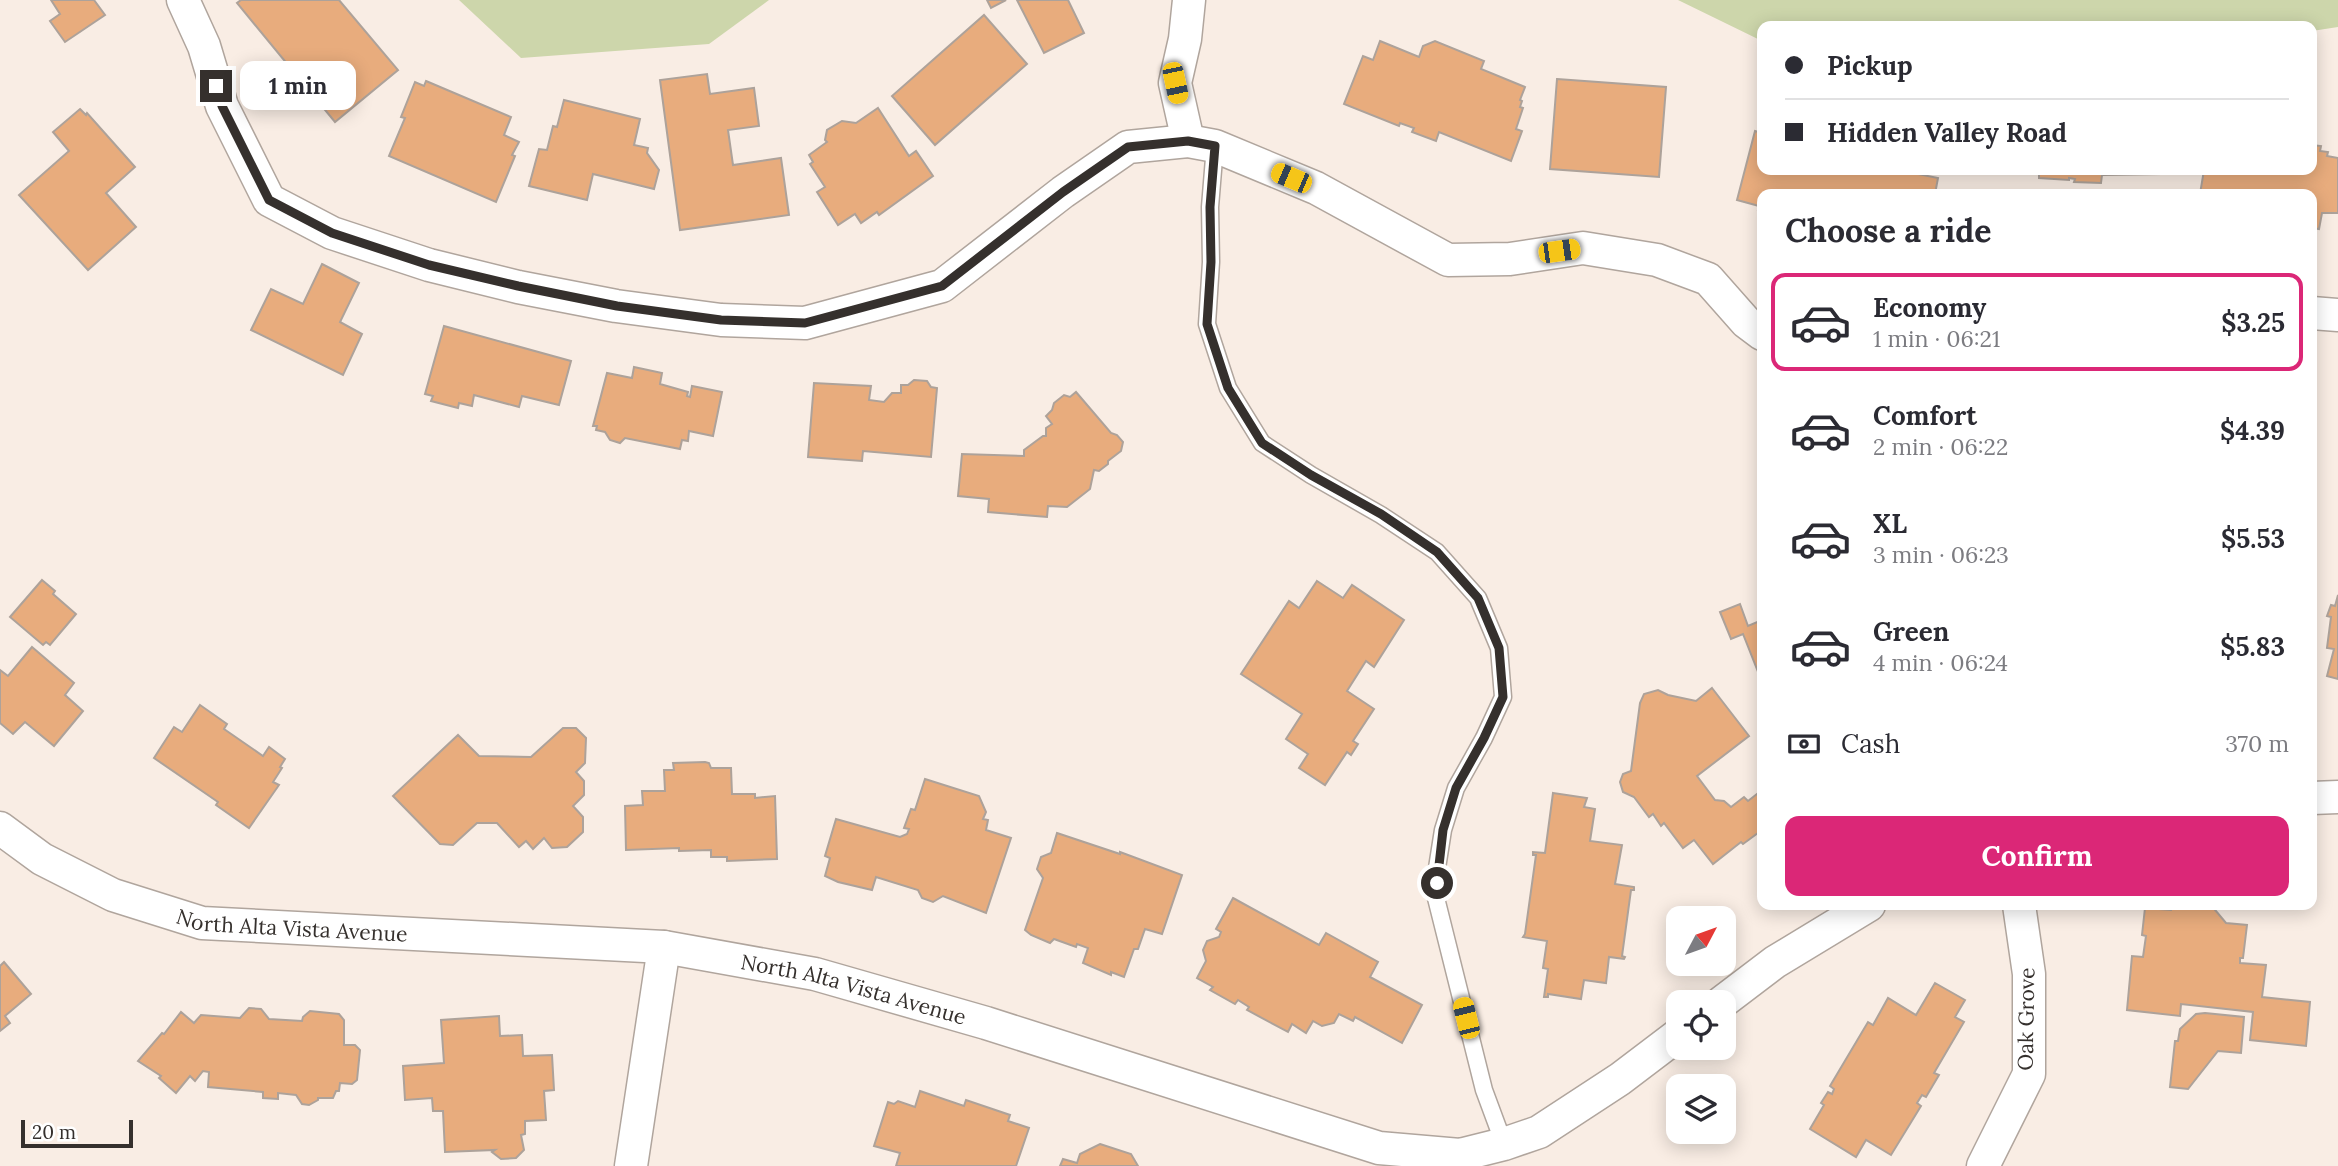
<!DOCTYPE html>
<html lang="en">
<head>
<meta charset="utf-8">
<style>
	body { margin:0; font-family:Lora,serif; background:#f2f2f3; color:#2b2b33; height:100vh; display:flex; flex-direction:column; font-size:26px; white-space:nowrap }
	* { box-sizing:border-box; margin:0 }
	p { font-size:23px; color:#7c7c81 }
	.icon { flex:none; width:38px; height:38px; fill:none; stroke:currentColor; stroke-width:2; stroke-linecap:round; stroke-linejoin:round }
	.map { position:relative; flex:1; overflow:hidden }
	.details { position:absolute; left:1757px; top:189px; width:560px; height:721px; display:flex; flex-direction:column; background:#fff; border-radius:14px; box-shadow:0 4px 18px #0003 }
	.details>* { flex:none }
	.hud { position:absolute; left:1757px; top:21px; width:560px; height:154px; border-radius:14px; box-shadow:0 4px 18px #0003; display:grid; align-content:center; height:154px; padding:0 28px; background:#fff }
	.needle { width:46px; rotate:49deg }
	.controls { position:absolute; left:1666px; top:906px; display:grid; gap:14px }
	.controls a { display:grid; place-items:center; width:70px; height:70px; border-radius:14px; background:#fff; box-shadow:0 4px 18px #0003; font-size:35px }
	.scale { position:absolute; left:21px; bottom:18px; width:112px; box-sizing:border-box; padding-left:7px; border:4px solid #35302d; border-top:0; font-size:19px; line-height:24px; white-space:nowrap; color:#35302d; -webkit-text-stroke:5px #fff; paint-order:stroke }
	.end { position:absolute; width:32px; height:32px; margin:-16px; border:9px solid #35302d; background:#fff; box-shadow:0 0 0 4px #fff }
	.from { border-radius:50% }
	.bubble { position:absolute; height:49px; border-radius:14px; background:#fff; box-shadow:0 4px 18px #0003; font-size:23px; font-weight:700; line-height:49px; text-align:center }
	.car { position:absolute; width:21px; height:42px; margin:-21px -10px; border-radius:9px; box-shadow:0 0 5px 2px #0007; background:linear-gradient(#f5c518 24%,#345 0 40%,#f5c518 0 76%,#345 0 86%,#f5c518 0) }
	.hud b { display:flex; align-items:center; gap:24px; height:66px; font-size:26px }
	.hud b+b { border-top:2px solid #e1e1e2 }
	.hud i { width:18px; height:18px; background:#2b2b33 }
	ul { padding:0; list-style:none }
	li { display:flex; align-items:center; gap:21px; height:98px; margin:0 14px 10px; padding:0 14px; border:4px solid transparent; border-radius:14px }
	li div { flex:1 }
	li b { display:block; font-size:26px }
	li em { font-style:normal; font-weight:700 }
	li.current { border-color:#db2777 }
	li>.icon { width:63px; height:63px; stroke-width:1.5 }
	h2 { padding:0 28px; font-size:32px; line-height:84px }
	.pay { display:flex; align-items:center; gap:18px; height:77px; padding:0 28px; font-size:26px }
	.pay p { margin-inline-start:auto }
	.cta { display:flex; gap:14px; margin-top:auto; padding:14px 28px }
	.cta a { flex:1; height:80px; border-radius:14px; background:#db2777; color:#fff; font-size:28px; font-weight:700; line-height:80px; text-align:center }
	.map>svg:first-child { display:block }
</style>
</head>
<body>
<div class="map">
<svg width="2338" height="1166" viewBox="0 0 2338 1166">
	<rect width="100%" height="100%" fill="#f9ede4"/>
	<g fill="#cdd6ab">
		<path d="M 459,0 L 769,0 L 709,44 L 521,58 Z"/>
		<path d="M 1678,0 L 2338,0 L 2338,27 L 2312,31 L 2312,26 L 1762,26 L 1762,41 Z"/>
	</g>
	<g fill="#e8ac7d" stroke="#ada29a" stroke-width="2">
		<path d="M 51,0 L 94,0 L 105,15 L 65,42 L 50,21 L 60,14 Z"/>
		<path d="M 241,0 L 339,0 L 398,70 L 335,122 L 237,3 Z"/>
		<path d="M 987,0 L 1006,0 L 991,8 Z"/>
		<path d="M 1017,0 L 1068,0 L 1084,33 L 1044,53 Z"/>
		<path d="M 984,15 L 1027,64 L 935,145 L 892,96 Z"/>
		<path d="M 1380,41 L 1419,57 L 1423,46 L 1435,41 L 1484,61 L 1481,69 L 1525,87 L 1520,100 L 1522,101 L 1520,107 L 1523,108 L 1516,129 L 1522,131 L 1511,161 L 1439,132 L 1436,141 L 1412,132 L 1414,128 L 1400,123 L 1399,126 L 1344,104 L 1363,56 L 1373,60 Z"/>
		<path d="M 707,74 L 710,94 L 754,88 L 759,126 L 728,130 L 733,165 L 781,158 L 789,215 L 680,230 L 660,80 Z"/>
		<path d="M 1557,79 L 1666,87 L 1659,177 L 1550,169 Z"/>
		<path d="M 426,81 L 511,117 L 504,135 L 519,142 L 512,155 L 515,156 L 496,202 L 389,156 L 405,118 L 401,117 L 415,82 L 424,86 Z"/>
		<path d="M 564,100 L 640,119 L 634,145 L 648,148 L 647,153 L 659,170 L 654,189 L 593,174 L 587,200 L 529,186 L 539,149 L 547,150 L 553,126 L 557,127 Z"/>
		<path d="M 878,108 L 909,156 L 916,151 L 933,176 L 879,215 L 877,212 L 861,223 L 855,214 L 838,225 L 817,192 L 825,187 L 810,164 L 813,162 L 809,155 L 827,142 L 825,140 L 827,130 L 842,121 L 856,123 Z"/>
		<path d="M 80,109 L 86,115 L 87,113 L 135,167 L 106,193 L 136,227 L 88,270 L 19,195 L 69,151 L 53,132 Z"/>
		<path d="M 1755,131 L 1762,133 L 1762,170 L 1908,170 L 1908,172 L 1938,178 L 1935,194 L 1762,194 L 1762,211 L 1758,210 L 1759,206 L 1737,200 Z"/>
		<path d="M 2312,145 L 2321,146 L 2320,151 L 2328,152 L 2327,156 L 2338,158 L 2338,213 L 2322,213 L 2319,229 L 2312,228 L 2312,194 L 2200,194 L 2204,170 L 2312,170 Z"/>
		<path d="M 2039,170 L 2161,170 L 2161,174 L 2102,175 L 2101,183 L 2074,182 L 2075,179 L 2069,178 L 2069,180 L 2039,178 Z"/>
		<path d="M 322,264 L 359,283 L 340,322 L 362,334 L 343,375 L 251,330 L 271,289 L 303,304 Z"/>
		<path d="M 444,326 L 571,361 L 559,405 L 522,396 L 519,407 L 474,395 L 472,406 L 459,403 L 458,408 L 431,401 L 433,396 L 425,394 Z"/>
		<path d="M 634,367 L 662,373 L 660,384 L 688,392 L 687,396 L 690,397 L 692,386 L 722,392 L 713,436 L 689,431 L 688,441 L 682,440 L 680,449 L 625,438 L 620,443 L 610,440 L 605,432 L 596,430 L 597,426 L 593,426 L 607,373 L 632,378 Z"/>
		<path d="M 914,380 L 927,381 L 931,387 L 937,388 L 931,457 L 863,451 L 862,461 L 808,457 L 814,383 L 871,386 L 869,400 L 884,402 L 892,393 L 901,393 L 901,385 L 908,385 Z"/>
		<path d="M 1076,392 L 1111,433 L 1117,435 L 1123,442 L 1121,451 L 1108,461 L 1108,464 L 1099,471 L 1094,470 L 1090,489 L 1067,507 L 1048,506 L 1047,517 L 988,512 L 989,499 L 958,496 L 962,454 L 1024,456 L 1024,450 L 1043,436 L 1046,436 L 1046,428 L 1052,424 L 1046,416 L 1052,410 L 1054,403 L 1064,395 L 1070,397 Z"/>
		<path d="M 42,580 L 55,591 L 53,594 L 76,614 L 50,645 L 46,642 L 43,645 L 10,617 Z"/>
		<path d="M 1317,581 L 1343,598 L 1352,585 L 1404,620 L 1374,667 L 1366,661 L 1347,691 L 1374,709 L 1353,741 L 1358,744 L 1351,755 L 1347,752 L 1325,785 L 1299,768 L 1308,754 L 1286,739 L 1302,714 L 1241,674 L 1289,601 L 1299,608 Z"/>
		<path d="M 2338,595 L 2338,679 L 2327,676 L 2334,649 L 2327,648 L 2331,617 L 2327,616 L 2331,605 L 2335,606 Z"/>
		<path d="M 1740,604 L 1748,626 L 1762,620 L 1762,682 L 1743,634 L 1731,639 L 1720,612 Z"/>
		<path d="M 32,647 L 74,683 L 65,695 L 83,711 L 54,746 L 25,722 L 13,734 L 0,723 L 0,670 L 8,676 Z"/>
		<path d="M 1712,688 L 1749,736 L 1697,776 L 1715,800 L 1724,801 L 1731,807 L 1744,797 L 1748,801 L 1762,790 L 1762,830 L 1743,844 L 1741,842 L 1713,864 L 1694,840 L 1683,848 L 1664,823 L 1661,826 L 1653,814 L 1649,817 L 1634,797 L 1623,792 L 1620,782 L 1623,774 L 1631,771 L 1640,703 L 1644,694 L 1658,690 L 1668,695 L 1696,701 Z"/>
		<path d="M 200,705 L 227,724 L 224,729 L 263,756 L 269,747 L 285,759 L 280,767 L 282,768 L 273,782 L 279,785 L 249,828 L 216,805 L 218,802 L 154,758 L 174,727 L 182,732 Z"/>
		<path d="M 563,728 L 576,728 L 586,738 L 585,763 L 576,772 L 584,781 L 584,795 L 573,806 L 583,817 L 583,832 L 567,847 L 552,848 L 544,838 L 533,849 L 526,841 L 519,847 L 497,823 L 477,823 L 453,845 L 440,844 L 393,796 L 458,735 L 479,756 L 531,757 Z"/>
		<path d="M 705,762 L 709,763 L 711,768 L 731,768 L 732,794 L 755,794 L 755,798 L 775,796 L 777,859 L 727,861 L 727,857 L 711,857 L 711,850 L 679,851 L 679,848 L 626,850 L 625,806 L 643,805 L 642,791 L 665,791 L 664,770 L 674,770 L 673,763 Z"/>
		<path d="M 925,779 L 979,796 L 986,812 L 983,819 L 988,820 L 986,830 L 1011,838 L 986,913 L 943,896 L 933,902 L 922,898 L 918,890 L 876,877 L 872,890 L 838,882 L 825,876 L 830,858 L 825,856 L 836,819 L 900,837 L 907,834 L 909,829 L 904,828 L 911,809 L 915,810 Z"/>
		<path d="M 1553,793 L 1587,798 L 1584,807 L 1595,809 L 1590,841 L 1622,845 L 1615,884 L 1634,887 L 1634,890 L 1631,890 L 1622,956 L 1625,957 L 1624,959 L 1609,957 L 1606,983 L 1584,980 L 1581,999 L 1548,994 L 1548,997 L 1544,997 L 1548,969 L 1543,968 L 1547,941 L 1523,937 L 1525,934 L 1536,855 L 1533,855 L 1533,852 L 1545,853 Z"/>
		<path d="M 1057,833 L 1120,854 L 1120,852 L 1182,875 L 1162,934 L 1145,929 L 1138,949 L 1134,949 L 1124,977 L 1111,972 L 1111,975 L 1083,963 L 1088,948 L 1077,944 L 1076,947 L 1054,939 L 1050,943 L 1031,935 L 1025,930 L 1043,878 L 1037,869 L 1041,857 L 1051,853 Z"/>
		<path d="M 1233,898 L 1319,945 L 1326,933 L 1378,962 L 1370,977 L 1422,1005 L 1402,1043 L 1355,1017 L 1353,1021 L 1339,1014 L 1334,1023 L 1322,1026 L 1313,1021 L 1306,1033 L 1292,1024 L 1288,1032 L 1247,1010 L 1249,1007 L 1238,1000 L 1235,1004 L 1210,990 L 1213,987 L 1197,978 L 1206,961 L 1203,950 L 1207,941 L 1219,937 L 1221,932 L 1216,929 Z"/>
		<path d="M 2172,905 L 2211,905 L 2226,923 L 2247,925 L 2243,958 L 2240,958 L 2240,963 L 2266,965 L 2262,997 L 2310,1002 L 2306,1046 L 2250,1040 L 2253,1012 L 2181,1004 L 2180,1016 L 2127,1010 L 2132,956 L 2143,957 L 2146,936 L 2142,935 L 2145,908 L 2171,910 Z"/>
		<path d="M 4,962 L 31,994 L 5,1016 L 10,1023 L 0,1031 L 0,966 Z"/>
		<path d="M 1935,983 L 1965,1000 L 1955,1017 L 1964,1022 L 1934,1073 L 1939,1075 L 1926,1097 L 1922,1095 L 1917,1103 L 1921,1106 L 1891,1155 L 1866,1140 L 1856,1157 L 1810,1129 L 1824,1105 L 1821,1103 L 1828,1092 L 1832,1094 L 1834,1089 L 1830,1086 L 1868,1022 L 1873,1025 L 1888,998 L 1916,1015 Z"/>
		<path d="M 249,1008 L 261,1009 L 269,1019 L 302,1021 L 303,1017 L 310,1011 L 339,1014 L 344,1020 L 344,1045 L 355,1045 L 360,1050 L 357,1080 L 352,1084 L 340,1083 L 339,1091 L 336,1091 L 333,1098 L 318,1098 L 318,1100 L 309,1105 L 302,1104 L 296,1095 L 278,1093 L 278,1099 L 263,1098 L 263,1092 L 208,1087 L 209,1072 L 203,1071 L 195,1081 L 190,1076 L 176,1093 L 159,1078 L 161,1076 L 138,1061 L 162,1033 L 164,1034 L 181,1012 L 194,1023 L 201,1015 L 240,1018 Z"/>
		<path d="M 2205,1013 L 2244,1017 L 2241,1053 L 2218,1051 L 2188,1089 L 2170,1087 L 2175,1041 L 2178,1041 L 2180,1029 L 2196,1014 Z"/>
		<path d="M 499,1016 L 500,1036 L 522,1035 L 523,1056 L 552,1055 L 554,1090 L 544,1091 L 546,1120 L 525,1121 L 525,1134 L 521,1135 L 524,1150 L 516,1158 L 501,1159 L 492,1152 L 495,1150 L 445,1152 L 443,1111 L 433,1111 L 432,1098 L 405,1100 L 403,1066 L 444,1063 L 441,1020 Z"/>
		<path d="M 920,1091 L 964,1106 L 966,1100 L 1010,1115 L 1008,1121 L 1029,1128 L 1016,1166 L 896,1166 L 900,1153 L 874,1146 L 888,1102 L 894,1104 L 898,1101 L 915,1107 Z"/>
		<path d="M 1100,1144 L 1131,1154 L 1138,1166 L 1060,1166 L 1063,1159 L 1077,1163 L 1080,1154 Z"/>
	</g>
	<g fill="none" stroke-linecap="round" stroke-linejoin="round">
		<g stroke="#b0a59d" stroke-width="19">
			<path id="service" d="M 1215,146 L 1210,207 L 1211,262 L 1207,324 L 1228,388 L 1262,443 L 1311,475 L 1381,515 L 1437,552 L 1478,598 L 1499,648 L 1503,697 L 1484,738 L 1456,788 L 1443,830 L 1437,868 L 1436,898 L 1484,1090 L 1504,1144"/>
		</g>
		<g stroke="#b0a59d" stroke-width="35">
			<g id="minor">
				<path d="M 183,0 L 204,46 L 222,106 L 269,200 L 332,233 L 429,265 L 518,287 L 616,306 L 721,320 L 805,323 L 942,286 L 1063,192 L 1128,147 L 1188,141 L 1215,146 L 1316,188 L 1448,260 L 1510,259 L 1583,248 L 1657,260 L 1708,279 L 1746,322 L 1762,334"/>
				<path d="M 1188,141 L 1175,83 L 1185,39 L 1189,0"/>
				<path d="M 2312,313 L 2338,315"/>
				<path d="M 2312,798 L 2338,797"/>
				<path id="s1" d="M 0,828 L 42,859 L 113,895 L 202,923 L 664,947 L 815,974 L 986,1023 L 1379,1148 L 1460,1155 L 1504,1144 L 1539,1132 L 1620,1079 L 1678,1035"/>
				<path d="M 1721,1003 L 1775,962 L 1869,905"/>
				<path d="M 631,1166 L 664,947"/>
				<path d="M 1983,1166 L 2029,1074 L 2029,974 L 2019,905"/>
			</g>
		</g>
		<use href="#service" stroke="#fff" stroke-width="16"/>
		<use href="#minor" stroke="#fff" stroke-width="32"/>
	</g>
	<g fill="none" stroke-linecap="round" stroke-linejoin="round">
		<path stroke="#35302d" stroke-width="9" d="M 216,86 L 222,106 L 269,200 L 332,233 L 429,265 L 518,286 L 617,306 L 721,320 L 805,323 L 942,286 L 1063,192 L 1128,147 L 1188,141 L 1215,146 L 1210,207 L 1211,262 L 1207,324 L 1228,388 L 1262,443 L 1311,475 L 1381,514 L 1437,552 L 1478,598 L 1499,648 L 1503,697 L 1484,738 L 1456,788 L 1443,830 L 1437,883"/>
	</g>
	<g text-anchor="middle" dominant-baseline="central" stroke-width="7" stroke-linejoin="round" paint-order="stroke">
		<g font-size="21" fill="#35302d" stroke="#fff">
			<text stroke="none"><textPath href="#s1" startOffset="315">North Alta Vista Avenue</textPath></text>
			<text stroke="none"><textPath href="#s1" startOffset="882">North Alta Vista Avenue</textPath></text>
			<text transform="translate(2026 1019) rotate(-89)">Oak Grove</text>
		</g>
	</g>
</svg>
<div class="controls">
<a><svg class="needle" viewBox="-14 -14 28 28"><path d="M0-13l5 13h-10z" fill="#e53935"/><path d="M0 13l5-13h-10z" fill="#7c7c81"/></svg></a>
<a><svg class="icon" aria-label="locate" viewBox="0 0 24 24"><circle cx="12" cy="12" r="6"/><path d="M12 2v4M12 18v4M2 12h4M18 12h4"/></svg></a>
<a><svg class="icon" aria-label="layers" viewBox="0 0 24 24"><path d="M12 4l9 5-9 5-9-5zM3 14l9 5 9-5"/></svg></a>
</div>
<div class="scale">20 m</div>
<i class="end from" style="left:1437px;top:883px"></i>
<i class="end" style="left:216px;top:86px"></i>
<div class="bubble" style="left:240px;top:61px;width:116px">1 min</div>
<i class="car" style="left:1175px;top:83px;rotate:168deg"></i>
<i class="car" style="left:1291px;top:178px;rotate:293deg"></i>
<i class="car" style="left:1559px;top:251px;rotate:82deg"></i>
<i class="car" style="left:1466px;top:1018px;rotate:346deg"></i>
<div class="hud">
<b><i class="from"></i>Pickup</b>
<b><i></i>Hidden Valley Road</b>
</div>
<section class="details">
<h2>Choose a ride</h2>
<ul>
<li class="current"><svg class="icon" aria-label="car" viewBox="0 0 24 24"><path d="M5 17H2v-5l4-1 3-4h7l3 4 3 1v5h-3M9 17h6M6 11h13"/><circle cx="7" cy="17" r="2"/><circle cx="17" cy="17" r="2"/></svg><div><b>Economy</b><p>1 min · 06:21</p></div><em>$3.25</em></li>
<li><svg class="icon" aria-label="car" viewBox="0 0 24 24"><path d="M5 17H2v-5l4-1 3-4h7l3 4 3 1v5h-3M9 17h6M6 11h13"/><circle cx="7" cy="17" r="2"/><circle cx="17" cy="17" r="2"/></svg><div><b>Comfort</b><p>2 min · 06:22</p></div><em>$4.39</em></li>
<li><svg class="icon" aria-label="car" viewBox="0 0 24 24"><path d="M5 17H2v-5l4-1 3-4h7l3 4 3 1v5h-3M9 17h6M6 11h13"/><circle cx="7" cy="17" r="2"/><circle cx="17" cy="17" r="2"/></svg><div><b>XL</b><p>3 min · 06:23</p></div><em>$5.53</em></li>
<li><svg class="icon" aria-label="car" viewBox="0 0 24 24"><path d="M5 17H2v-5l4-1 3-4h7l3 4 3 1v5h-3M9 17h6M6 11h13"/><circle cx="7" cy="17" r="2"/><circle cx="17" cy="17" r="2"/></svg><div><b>Green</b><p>4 min · 06:24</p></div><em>$5.83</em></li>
</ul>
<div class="pay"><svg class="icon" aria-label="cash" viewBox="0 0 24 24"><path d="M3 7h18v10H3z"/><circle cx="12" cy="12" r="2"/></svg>Cash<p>370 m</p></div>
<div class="cta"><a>Confirm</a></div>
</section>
</div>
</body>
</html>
